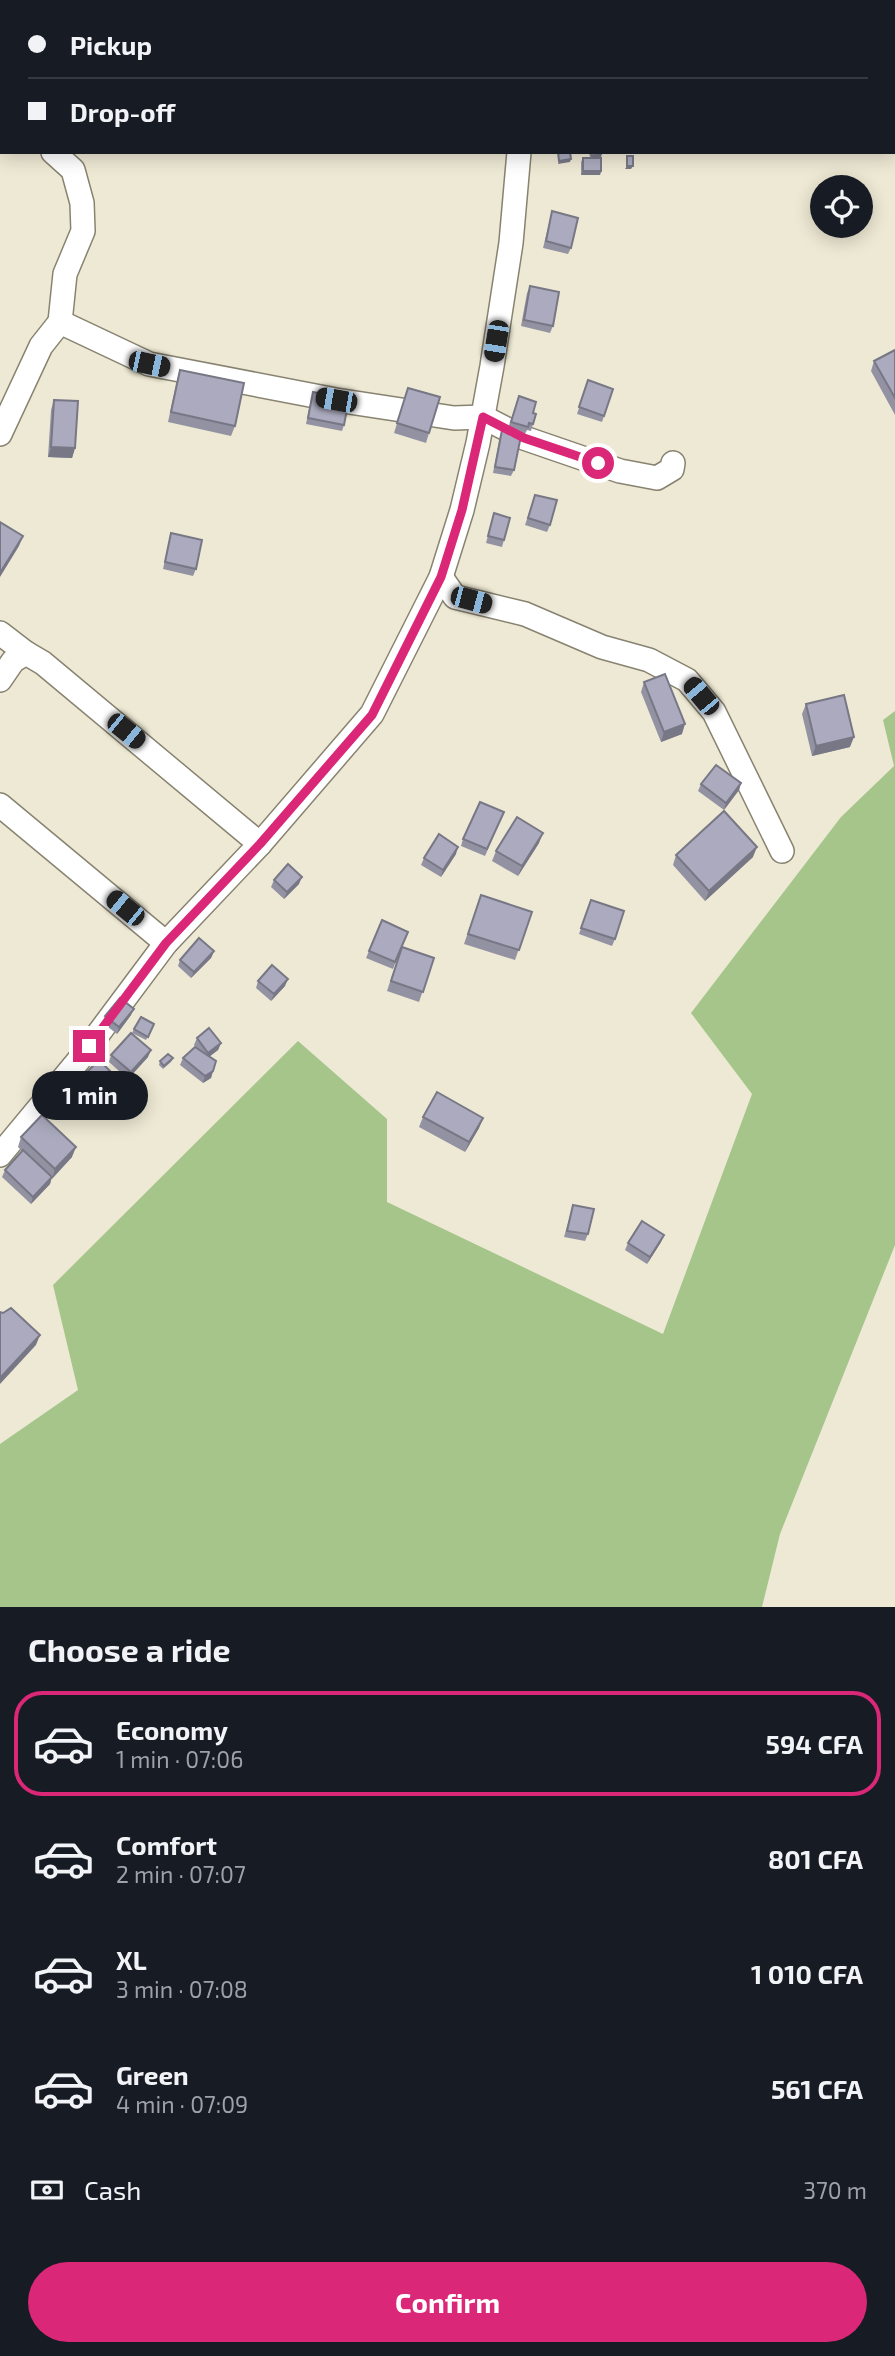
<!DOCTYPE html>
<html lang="en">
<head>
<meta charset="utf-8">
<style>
	body { margin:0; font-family:"Exo 2",sans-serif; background:#242831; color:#f1f3f6; height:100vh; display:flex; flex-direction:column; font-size:26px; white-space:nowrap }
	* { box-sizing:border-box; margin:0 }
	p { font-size:23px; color:#9ea1a6 }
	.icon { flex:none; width:38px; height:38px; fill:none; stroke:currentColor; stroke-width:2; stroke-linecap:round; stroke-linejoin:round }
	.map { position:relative; height:1607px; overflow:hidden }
	.panel { display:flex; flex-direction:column; background:#171b24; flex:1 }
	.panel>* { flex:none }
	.banner { position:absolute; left:0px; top:0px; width:896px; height:154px; box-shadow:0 4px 18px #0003; display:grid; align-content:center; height:154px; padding:0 28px; background:#171b24 }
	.buttons { position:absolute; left:810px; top:175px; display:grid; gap:14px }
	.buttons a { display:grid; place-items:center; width:63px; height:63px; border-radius:50%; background:#171b24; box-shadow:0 4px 18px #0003; font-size:35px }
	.end { position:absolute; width:32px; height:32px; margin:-16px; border:9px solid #db2777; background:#fff; box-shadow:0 0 0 4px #fff }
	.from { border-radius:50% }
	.bubble { position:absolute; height:49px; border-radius:24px; background:#171b24; box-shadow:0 4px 18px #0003; font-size:23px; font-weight:700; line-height:49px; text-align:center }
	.car { position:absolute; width:21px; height:42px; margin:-21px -10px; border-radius:9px; box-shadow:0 0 5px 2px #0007; background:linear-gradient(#222 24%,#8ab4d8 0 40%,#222 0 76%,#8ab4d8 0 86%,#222 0) }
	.banner b { display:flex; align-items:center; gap:24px; height:66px; font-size:26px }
	.banner b+b { border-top:2px solid #363941 }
	.banner i { width:18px; height:18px; background:#f1f3f6 }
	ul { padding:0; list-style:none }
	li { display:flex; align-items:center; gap:21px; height:105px; margin:0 14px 10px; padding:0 14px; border:4px solid transparent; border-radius:28px }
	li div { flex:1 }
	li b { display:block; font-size:26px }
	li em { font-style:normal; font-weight:700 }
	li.active { border-color:#db2777 }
	li>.icon { width:63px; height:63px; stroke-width:1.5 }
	h2 { padding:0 28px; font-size:32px; line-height:84px }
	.pay { display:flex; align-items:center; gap:18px; height:77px; padding:0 28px; font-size:26px }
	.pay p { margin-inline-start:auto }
	.action { display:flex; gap:14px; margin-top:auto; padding:14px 28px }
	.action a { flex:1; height:80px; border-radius:42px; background:#db2777; color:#fff; font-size:28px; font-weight:700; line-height:80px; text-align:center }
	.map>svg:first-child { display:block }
</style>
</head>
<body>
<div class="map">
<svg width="895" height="1607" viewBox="0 0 895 1607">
	<rect width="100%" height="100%" fill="#eee9d4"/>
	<path fill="#a5c58b" d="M 895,711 L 895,1245 L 780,1534 L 762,1607 L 0,1607 L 0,1444 L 78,1390 L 53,1285 L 298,1041 L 387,1119 L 387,1202 L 663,1334 L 752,1094 L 691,1013 L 841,817 L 894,766 L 883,720 Z"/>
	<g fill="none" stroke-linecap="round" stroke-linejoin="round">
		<g stroke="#888370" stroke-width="26">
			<g id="minor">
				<path d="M 387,2 L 391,0"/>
				<path d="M 0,97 L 2,95"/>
				<path d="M 0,128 L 2,129"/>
				<path d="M 53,152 L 73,170 L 82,203 L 83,231 L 65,274 L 60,322 L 149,364 L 336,400 L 454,418 L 483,417 L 524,438 L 620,471 L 657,478 L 672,469 L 673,463"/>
				<path d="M 0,434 L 41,346 L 60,322"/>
				<path d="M 441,577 L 455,597 L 525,614 L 602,647 L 649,660 L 687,680 L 714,712 L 782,851"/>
				<path d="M 0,633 L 26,653"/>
				<path d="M 0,680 L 13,661 L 26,653 L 43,663 L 260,844"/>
				<path d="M 0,805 L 166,943"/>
				<path d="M 0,1155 L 78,1061 L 166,943 L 260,844 L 372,714 L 441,577 L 462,510 L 478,443 L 492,366 L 511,243 L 519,152"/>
			</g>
		</g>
		<g stroke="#888370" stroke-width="32">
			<g id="major">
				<path d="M 498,0 L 498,2"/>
				<path d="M 894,67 L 895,67"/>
			</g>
		</g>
		<use href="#minor" stroke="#fff" stroke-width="23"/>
		<use href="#major" stroke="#fff" stroke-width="28"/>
	</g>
	<g fill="#9392a3">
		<path d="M 589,152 L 602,152 L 601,157 L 594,158 L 601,171 L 600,175 L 581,175 L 581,162 L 583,158 L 590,158 Z"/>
		<path d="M 552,211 L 571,248 L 568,254 L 543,248 Z"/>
		<path d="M 530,286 L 553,326 L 550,333 L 521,326 L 527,293 Z"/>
		<path d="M 895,350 L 895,415 L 871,371 L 874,361 Z"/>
		<path d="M 180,370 L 235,426 L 231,436 L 168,422 L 177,380 Z"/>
		<path d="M 588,380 L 613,389 L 602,422 L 577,414 Z"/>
		<path d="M 408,388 L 429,433 L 426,443 L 394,433 Z"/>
		<path d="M 313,392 L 344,425 L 342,431 L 306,424 L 311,399 Z"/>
		<path d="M 519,396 L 533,413 L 533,424 L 531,431 L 527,430 L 525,434 L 508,428 Z"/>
		<path d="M 54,400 L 75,448 L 72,458 L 48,457 L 51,410 Z"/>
		<path d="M 502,430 L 514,470 L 511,476 L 493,473 L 500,436 Z"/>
		<path d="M 535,495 L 550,525 L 547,532 L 525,525 Z"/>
		<path d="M 494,513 L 504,540 L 502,547 L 486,543 Z"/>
		<path d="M 171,533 L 196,569 L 193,576 L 163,569 Z"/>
		<path d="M 644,682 L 682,734 L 661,742 L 641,692 Z"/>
		<path d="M 806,704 L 850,747 L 812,756 L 802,714 Z"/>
		<path d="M 741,783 L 739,790 L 724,810 L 698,791 L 701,784 Z"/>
		<path d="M 504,812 L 485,856 L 461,846 L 463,839 Z"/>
		<path d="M 539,843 L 518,876 L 492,861 L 496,851 Z"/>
		<path d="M 456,854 L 441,877 L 421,865 L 424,858 Z"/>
		<path d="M 676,855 L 753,857 L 705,901 L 673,865 Z"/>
		<path d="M 274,880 L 299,884 L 284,899 L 271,887 Z"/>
		<path d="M 481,895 L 532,912 L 515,960 L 464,944 Z"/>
		<path d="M 591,900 L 615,939 L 612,946 L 579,934 Z"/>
		<path d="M 382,920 L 402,948 L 434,958 L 419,1002 L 387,991 L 401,948 L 393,969 L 366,958 Z"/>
		<path d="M 214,951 L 211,958 L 191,978 L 178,966 L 180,960 Z"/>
		<path d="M 258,981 L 285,986 L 271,1001 L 256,988 Z"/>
		<path d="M 131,1015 L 117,1034 L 103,1023 L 105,1016 Z"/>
		<path d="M 153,1028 L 146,1040 L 132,1033 L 134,1029 Z"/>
		<path d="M 197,1038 L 221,1043 L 218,1050 L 209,1057 L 213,1071 L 211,1078 L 203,1083 L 180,1065 L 183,1058 L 197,1049 L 194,1045 Z"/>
		<path d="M 111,1055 L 148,1057 L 128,1079 L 109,1062 Z"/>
		<path d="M 173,1058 L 171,1062 L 163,1069 L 159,1065 L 160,1061 Z"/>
		<path d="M 82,1077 L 114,1085 L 99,1102 L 93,1097 L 91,1102 L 79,1119 L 62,1104 L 64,1097 L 85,1090 L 79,1084 Z"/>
		<path d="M 423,1117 L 483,1118 L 479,1128 L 465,1152 L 419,1127 Z"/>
		<path d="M 21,1137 L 72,1157 L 51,1179 L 50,1184 L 31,1204 L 2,1177 L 5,1170 L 22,1151 L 18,1147 Z"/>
		<path d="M 573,1205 L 588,1234 L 585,1241 L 564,1237 Z"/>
		<path d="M 661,1242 L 647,1264 L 625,1250 L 628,1243 Z"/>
	</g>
	<g fill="#787785">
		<path d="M 602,153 L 601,157 L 591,159 L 592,156 Z"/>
		<path d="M 571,159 L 570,162 L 558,164 L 559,161 Z"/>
		<path d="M 627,166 L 633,166 L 631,169 L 625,169 Z"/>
		<path d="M 583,171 L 601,171 L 600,175 L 581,175 Z"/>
		<path d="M 51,447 L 75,448 L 72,458 L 48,457 Z"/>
		<path d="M 23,536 L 19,546 L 0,577 L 0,573 Z"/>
		<path d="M 685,724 L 682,734 L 661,742 L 664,732 Z"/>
		<path d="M 854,737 L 850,747 L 812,756 L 816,746 Z"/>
		<path d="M 741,783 L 739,790 L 724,810 L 726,803 Z"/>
		<path d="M 543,833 L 539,843 L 518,876 L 522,866 Z"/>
		<path d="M 458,847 L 456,854 L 441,877 L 443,870 Z"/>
		<path d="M 757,847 L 753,857 L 705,901 L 709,891 Z"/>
		<path d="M 302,877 L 299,884 L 284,899 L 287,892 Z"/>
		<path d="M 214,951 L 211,958 L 191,978 L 194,972 Z"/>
		<path d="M 288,979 L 285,986 L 271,1001 L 274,994 Z"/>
		<path d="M 134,1009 L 131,1015 L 117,1034 L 119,1027 Z"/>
		<path d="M 221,1043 L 218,1050 L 206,1059 L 208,1053 Z"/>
		<path d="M 151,1050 L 148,1057 L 128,1079 L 131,1072 Z"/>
		<path d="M 213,1071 L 211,1078 L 203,1083 L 205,1076 Z"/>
		<path d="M 117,1078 L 114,1085 L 99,1102 L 101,1095 Z"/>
		<path d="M 94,1096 L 91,1102 L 79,1119 L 82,1112 Z"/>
		<path d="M 483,1118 L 479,1128 L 465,1152 L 469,1142 Z"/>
		<path d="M 76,1147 L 72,1157 L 52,1179 L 55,1169 Z"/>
		<path d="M 52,1177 L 50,1184 L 31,1204 L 33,1197 Z"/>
		<path d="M 664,1235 L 661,1242 L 647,1264 L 650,1257 Z"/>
		<path d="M 40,1335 L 36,1345 L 0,1384 L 0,1378 Z"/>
	</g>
	<g fill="#abaabe" stroke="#787785" stroke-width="2">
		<rect x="526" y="0" width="43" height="2"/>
		<path d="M 679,0 L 721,0 L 721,2 L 680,2 Z"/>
		<path d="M 558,152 L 570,152 L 571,159 L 559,161 Z"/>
		<path d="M 591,152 L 602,152 L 602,153 L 592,156 Z"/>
		<rect x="627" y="156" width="6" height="10"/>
		<rect x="583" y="158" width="18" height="13"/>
		<path d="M 552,211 L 578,218 L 571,248 L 546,241 Z"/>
		<path d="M 530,286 L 559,292 L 553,326 L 524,320 Z"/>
		<path d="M 895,350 L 895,398 L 874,361 Z"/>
		<path d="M 180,370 L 244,383 L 235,426 L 171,412 Z"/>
		<path d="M 588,380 L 613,389 L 604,416 L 579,407 Z"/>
		<path d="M 408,388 L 440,397 L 429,433 L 397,423 Z"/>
		<path d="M 313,392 L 349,399 L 344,425 L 308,418 Z"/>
		<path d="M 519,396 L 536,402 L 533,413 L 536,414 L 533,424 L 529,423 L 528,427 L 511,422 Z"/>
		<path d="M 54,400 L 78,401 L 75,448 L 51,447 Z"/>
		<path d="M 502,430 L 521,436 L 514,470 L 495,467 Z"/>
		<path d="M 535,495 L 557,500 L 550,525 L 528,518 Z"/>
		<path d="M 494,513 L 510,518 L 504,540 L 488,536 Z"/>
		<path d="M 0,522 L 23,536 L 0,573 Z"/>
		<path d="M 171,533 L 202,540 L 196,569 L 165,562 Z"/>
		<path d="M 665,674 L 685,724 L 664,732 L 644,682 Z"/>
		<path d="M 844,695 L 854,737 L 816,746 L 806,704 Z"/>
		<path d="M 716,765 L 741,783 L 726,803 L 701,784 Z"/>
		<path d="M 480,802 L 504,812 L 487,849 L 463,839 Z"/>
		<path d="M 724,811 L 757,847 L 709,891 L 676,855 Z"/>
		<path d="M 517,817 L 543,833 L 522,866 L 496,851 Z"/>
		<path d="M 439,834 L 458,847 L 443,870 L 424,858 Z"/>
		<path d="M 288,864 L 302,877 L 287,892 L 274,880 Z"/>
		<path d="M 481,895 L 532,912 L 519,950 L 468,934 Z"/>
		<path d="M 591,900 L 624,911 L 615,939 L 581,928 Z"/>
		<path d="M 382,920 L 408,932 L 395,962 L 369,951 Z"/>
		<path d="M 199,938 L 214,951 L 194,972 L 180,960 Z"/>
		<path d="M 402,947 L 434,958 L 423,992 L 391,981 Z"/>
		<path d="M 272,965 L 288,979 L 274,994 L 258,981 Z"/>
		<path d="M 120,998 L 134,1009 L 119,1027 L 105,1016 Z"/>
		<path d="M 141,1017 L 154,1024 L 148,1037 L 134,1029 Z"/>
		<path d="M 209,1028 L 221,1043 L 208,1053 L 197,1038 Z"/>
		<path d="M 131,1033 L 151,1050 L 131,1072 L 111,1055 Z"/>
		<path d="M 195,1047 L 216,1061 L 213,1071 L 205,1076 L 183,1058 Z"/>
		<path d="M 168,1054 L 173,1058 L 164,1066 L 160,1061 Z"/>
		<path d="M 99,1060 L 117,1078 L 101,1095 L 82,1077 Z"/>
		<path d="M 75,1082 L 94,1096 L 82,1112 L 64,1097 Z"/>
		<path d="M 437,1092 L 483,1118 L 469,1142 L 423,1117 Z"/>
		<path d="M 42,1115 L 76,1147 L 55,1169 L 21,1137 Z"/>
		<path d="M 23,1150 L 52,1177 L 33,1197 L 5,1170 Z"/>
		<path d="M 573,1205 L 594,1209 L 588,1234 L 567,1231 Z"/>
		<path d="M 642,1221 L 664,1235 L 650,1257 L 628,1243 Z"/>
		<path d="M 11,1308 L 40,1335 L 0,1378 L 0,1312 L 3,1313 Z"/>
	</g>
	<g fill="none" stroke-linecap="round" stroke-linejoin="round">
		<path stroke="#db2777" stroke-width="9" d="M 89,1046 L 166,943 L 260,844 L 372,715 L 441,577 L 462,510 L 483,417 L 524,438 L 598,463"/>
	</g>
</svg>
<div class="buttons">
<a><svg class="icon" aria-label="locate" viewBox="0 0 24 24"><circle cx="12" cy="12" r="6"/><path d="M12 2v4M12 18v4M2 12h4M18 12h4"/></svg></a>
</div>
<i class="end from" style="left:598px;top:463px"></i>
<i class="end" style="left:89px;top:1046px"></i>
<div class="bubble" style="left:32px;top:1071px;width:116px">1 min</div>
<i class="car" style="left:496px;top:341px;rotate:189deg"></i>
<i class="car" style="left:149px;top:364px;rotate:102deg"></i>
<i class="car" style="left:336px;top:400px;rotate:280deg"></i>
<i class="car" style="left:471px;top:600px;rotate:105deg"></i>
<i class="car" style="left:701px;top:696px;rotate:320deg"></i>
<i class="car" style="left:126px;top:731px;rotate:129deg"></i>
<i class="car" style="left:125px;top:908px;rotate:309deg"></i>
<div class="banner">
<b><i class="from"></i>Pickup</b>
<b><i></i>Drop-off</b>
</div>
</div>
<section class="panel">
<h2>Choose a ride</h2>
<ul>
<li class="active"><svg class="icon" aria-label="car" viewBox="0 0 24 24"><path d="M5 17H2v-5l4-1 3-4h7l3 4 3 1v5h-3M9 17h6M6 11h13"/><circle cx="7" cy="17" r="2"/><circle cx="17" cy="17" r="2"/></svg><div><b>Economy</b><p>1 min · 07:06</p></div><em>594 CFA</em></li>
<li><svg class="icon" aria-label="car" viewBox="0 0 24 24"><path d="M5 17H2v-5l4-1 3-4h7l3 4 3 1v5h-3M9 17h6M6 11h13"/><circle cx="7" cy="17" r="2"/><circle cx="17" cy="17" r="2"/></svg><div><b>Comfort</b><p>2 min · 07:07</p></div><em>801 CFA</em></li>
<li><svg class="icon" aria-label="car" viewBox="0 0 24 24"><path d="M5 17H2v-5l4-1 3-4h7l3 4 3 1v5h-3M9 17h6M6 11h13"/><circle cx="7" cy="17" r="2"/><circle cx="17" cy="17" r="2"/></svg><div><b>XL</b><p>3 min · 07:08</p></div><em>1 010 CFA</em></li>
<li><svg class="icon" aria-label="car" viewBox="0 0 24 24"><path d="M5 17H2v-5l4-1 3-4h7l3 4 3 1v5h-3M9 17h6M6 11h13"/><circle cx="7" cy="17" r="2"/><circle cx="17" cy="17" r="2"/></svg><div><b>Green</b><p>4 min · 07:09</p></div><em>561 CFA</em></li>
</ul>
<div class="pay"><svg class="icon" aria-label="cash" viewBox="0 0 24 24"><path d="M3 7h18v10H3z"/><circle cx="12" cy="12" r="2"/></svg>Cash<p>370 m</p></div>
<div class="action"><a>Confirm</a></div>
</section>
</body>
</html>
